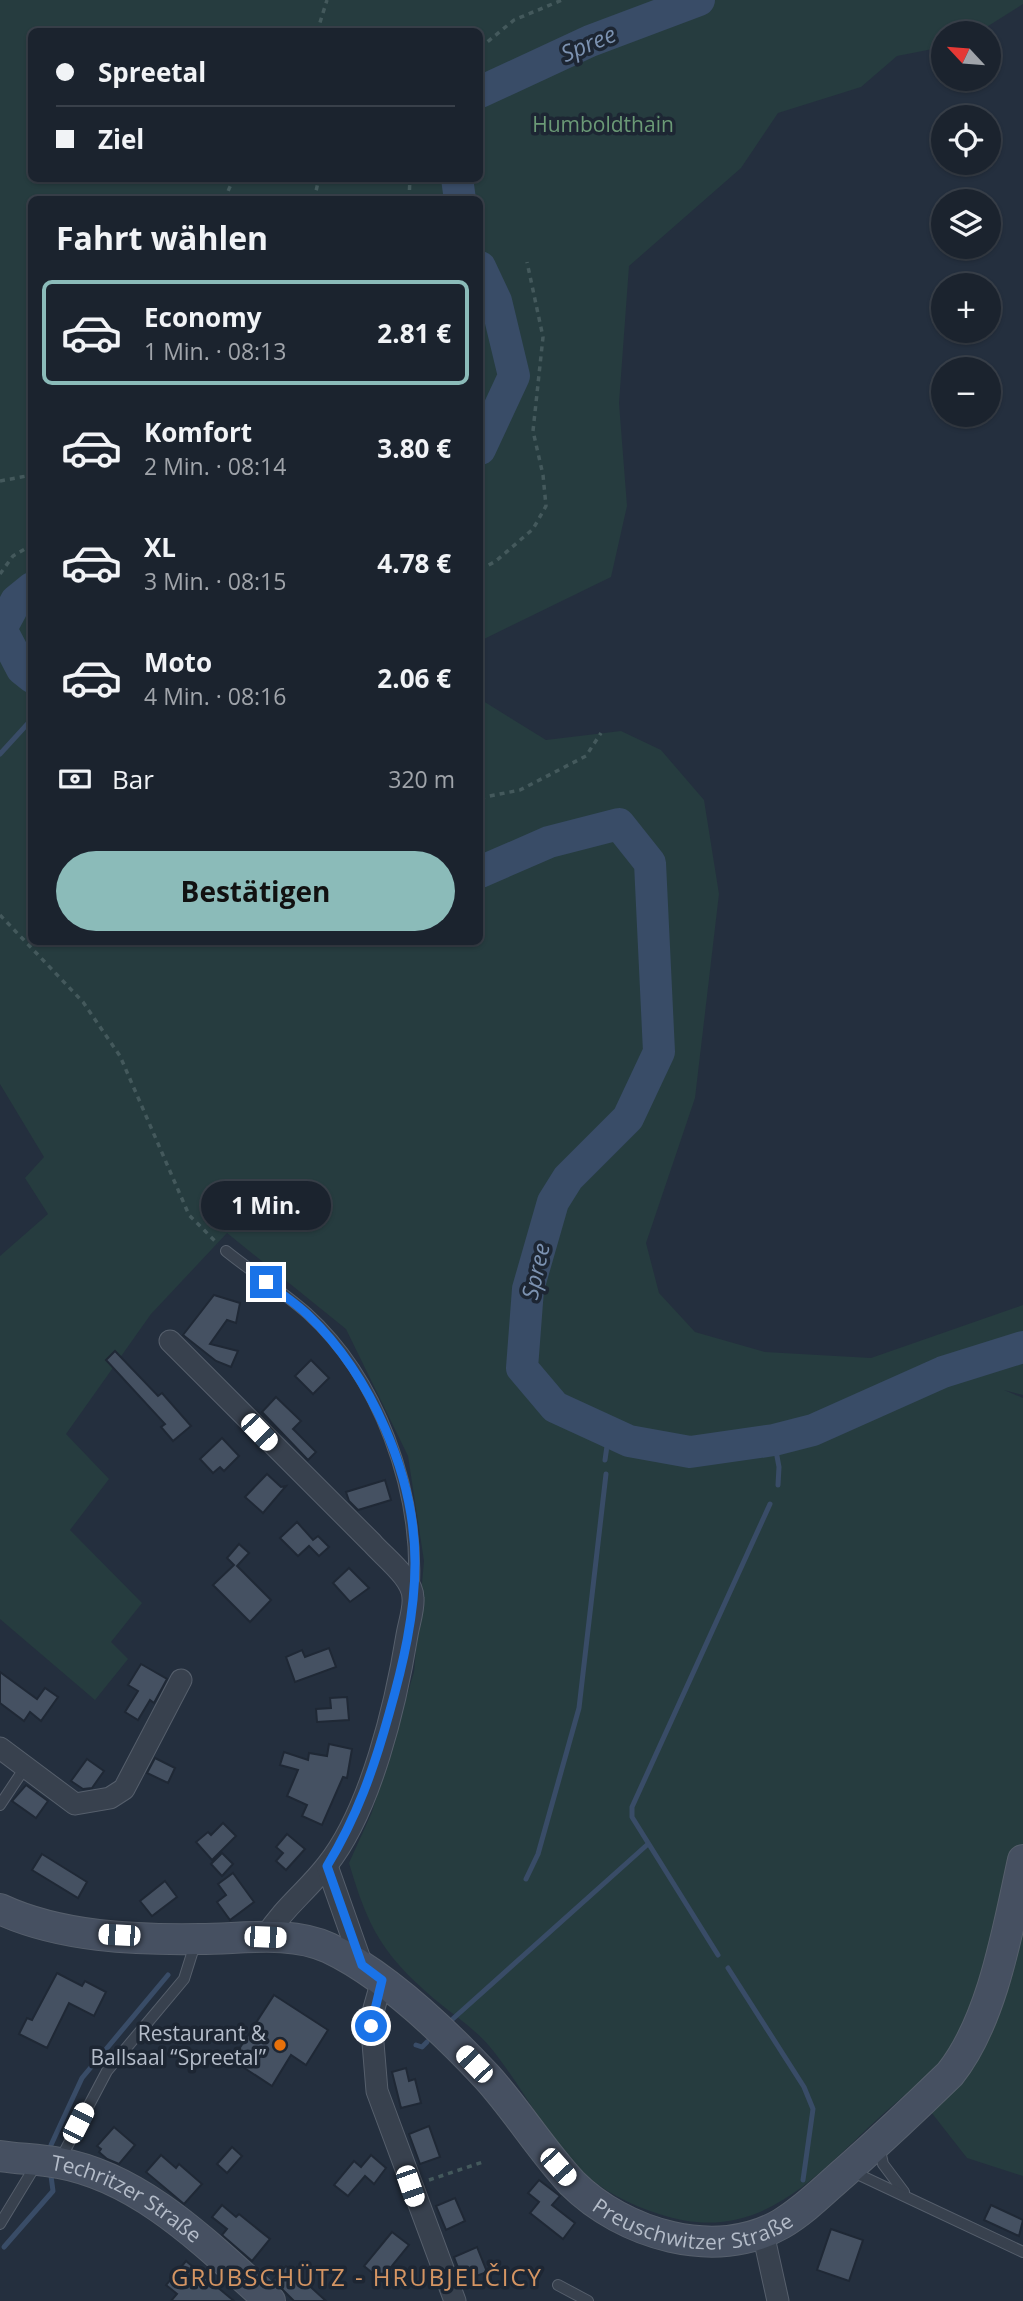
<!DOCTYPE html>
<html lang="de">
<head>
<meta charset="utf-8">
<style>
	body { margin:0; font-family:"Open Sans",sans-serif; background:#282f3a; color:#f1f3f6; height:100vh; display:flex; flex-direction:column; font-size:26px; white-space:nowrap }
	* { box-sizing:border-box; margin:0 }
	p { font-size:23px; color:#a0a4aa }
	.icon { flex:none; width:38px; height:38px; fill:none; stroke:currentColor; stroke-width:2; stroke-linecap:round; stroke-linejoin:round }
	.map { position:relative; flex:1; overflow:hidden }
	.panel { position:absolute; left:28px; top:196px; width:455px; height:749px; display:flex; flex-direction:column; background:#1b232e; border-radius:10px; box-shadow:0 2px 5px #0004,0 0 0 2px #39404a }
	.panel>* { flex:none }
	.hud { position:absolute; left:28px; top:28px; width:455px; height:154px; border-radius:10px; box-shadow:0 2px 5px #0004,0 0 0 2px #39404a; display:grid; align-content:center; height:154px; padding:0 28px; background:#1b232e }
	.needle { width:46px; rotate:296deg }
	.tools { position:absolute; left:931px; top:21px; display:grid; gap:14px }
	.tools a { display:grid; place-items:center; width:70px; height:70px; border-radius:50%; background:#1b232e; box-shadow:0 2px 5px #0004,0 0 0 2px #39404a; font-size:35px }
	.end { position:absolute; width:32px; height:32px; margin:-16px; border:9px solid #1a73e8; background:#fff; box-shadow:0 0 0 4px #fff }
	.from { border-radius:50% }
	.bubble { position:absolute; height:49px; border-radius:24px; background:#1b232e; box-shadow:0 2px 5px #0004,0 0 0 2px #39404a; font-size:23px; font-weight:700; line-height:49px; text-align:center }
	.car { position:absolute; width:21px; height:42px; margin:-21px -10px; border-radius:9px; box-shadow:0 0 5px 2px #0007; background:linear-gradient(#fff 24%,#345 0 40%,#fff 0 76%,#345 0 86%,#fff 0) }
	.hud b { display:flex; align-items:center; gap:24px; height:66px; font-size:26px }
	.hud b+b { border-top:2px solid #39404a }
	.hud i { width:18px; height:18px; background:#f1f3f6 }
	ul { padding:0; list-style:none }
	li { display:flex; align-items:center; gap:21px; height:105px; margin:0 14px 10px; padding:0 14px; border:4px solid transparent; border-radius:10px }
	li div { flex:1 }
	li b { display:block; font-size:26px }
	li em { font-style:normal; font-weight:700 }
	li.current { border-color:#8bbbb9 }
	li>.icon { width:63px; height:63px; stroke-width:1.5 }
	h2 { padding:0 28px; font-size:32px; line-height:84px }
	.pay { display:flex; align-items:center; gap:18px; height:77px; padding:0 28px; font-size:26px }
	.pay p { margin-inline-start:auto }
	.primary-button { display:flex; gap:14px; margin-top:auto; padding:14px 28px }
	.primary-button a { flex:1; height:80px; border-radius:42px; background:#8bbbb9; color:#111; font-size:28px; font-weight:700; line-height:80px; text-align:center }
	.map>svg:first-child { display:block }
</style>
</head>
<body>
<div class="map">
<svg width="1023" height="2301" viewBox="0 0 1023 2301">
	<rect width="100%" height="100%" fill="#242f3e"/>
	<path fill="#263c3f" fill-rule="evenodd" d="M 0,0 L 1023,0 L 1023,4 L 977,33 L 943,33 L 943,47 L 897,56 L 861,87 L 778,113 L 741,168 L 629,266 L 619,403 L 627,506 L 611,577 L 480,641 L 480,200 L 32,200 L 32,942 L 480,942 L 480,699 L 546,740 L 621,731 L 661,750 L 704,800 L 719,894 L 695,1098 L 646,1243 L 659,1293 L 695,1332 L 765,1352 L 871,1358 L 1023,1305 L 1023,1395 L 1004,1390 L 1023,1398 L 1023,2176 L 967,2158 L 913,2089 C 833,2149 776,2253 659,2214 C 630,2205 599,2189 577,2167 C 545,2134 520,2083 490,2047 C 476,2030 455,2016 438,2002 C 384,1956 369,1931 349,1863 L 372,1812 L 414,1672 L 424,1561 L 408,1456 L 346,1329 L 227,1233 L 151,1314 L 66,1434 L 109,1479 L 70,1530 L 142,1603 L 111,1642 L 128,1659 L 95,1700 L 0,1619 L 0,1256 L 48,1214 L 25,1178 L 44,1157 L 0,1084 ZM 32,32 L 480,32 L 480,178 L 32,178 Z"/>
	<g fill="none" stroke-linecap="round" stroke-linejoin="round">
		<g stroke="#394c67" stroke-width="5">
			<path d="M 0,754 L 32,719"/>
			<path d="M 774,1440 L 779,1467 L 778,1485"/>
			<path d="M 605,1460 L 609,1432"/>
			<path d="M 526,1879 L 538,1854 L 579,1708 L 606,1474"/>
			<path d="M 718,1955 L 632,1817 L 632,1807 L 770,1504"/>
			<path d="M 728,1968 L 804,2087 L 813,2109 L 803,2180"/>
			<path d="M 446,2025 L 648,1844"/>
			<path d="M 416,2045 L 422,2047 L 427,2042"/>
			<path d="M 51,2145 L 82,2078 L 168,1975"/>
			<path d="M 4,2247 L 53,2191 L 51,2176"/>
		</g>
		<g stroke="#394c67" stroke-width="32">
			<path d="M 480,92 L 590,41 L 699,0"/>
			<path d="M 457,178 L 460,200"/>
			<path d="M 480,267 L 496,301 L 514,376 L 480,449"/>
			<path d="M 32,588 L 16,601 L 1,629 L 22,669 L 32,677"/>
			<path d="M 480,872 L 549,842 L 619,824 L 650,863 L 659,1052 L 628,1118 L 568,1178 L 553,1202 L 528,1289 L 522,1368 L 555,1407 L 629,1441 L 690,1452 L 774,1440 L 813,1430 L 943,1372 L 1023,1347"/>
		</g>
	</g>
	<g fill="#455162" stroke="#1f2835" stroke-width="2">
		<path d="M 214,1295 L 240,1303 L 236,1323 L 227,1320 L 210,1344 L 238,1351 L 231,1367 L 216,1361 L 183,1335 Z"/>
		<path d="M 115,1351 L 158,1396 L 162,1393 L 191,1426 L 173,1441 L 161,1427 L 165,1424 L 106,1360 Z"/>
		<path d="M 311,1360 L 329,1378 L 313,1394 L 295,1376 Z"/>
		<path d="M 276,1397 L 301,1421 L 293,1429 L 316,1452 L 308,1460 L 262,1412 Z"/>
		<path d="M 222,1438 L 239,1456 L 224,1471 L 220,1467 L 213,1473 L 200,1459 Z"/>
		<path d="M 267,1474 L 281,1487 L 286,1486 L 263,1513 L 245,1497 Z"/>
		<path d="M 385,1480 L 391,1500 L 358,1510 L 349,1501 L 346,1492 Z"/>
		<path d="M 297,1522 L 313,1540 L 318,1536 L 329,1547 L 319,1556 L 309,1546 L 298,1556 L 280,1538 Z"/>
		<path d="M 239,1544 L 249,1553 L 237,1566 L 271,1600 L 250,1622 L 213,1585 L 234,1565 L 227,1558 Z"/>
		<path d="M 349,1568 L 369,1588 L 350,1602 L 333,1583 Z"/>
		<path d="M 329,1648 L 336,1667 L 295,1682 L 286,1657 L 302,1650 L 305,1657 Z"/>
		<path d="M 141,1664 L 167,1679 L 154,1703 L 150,1700 L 138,1720 L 125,1712 L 138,1691 L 128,1685 Z"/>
		<path d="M 0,1672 L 37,1699 L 45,1688 L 58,1697 L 41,1721 L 30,1712 L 24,1721 L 0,1703 Z"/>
		<path d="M 347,1697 L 349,1720 L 317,1722 L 316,1709 L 331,1708 L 330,1698 Z"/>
		<path d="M 329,1744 L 352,1749 L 347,1778 L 343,1777 L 322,1825 L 302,1816 L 307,1805 L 287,1796 L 298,1770 L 280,1765 L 284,1752 L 308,1760 L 309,1753 L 327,1756 Z"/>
		<path d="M 155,1758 L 175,1768 L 168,1783 L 147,1773 Z"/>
		<path d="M 87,1759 L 104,1771 L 92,1788 L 83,1789 L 71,1781 Z"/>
		<path d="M 26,1785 L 48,1801 L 36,1818 L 12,1801 Z"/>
		<path d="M 223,1823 L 236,1836 L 212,1860 L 196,1842 L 208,1832 L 211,1835 Z"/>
		<path d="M 287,1834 L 305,1849 L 286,1870 L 276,1861 L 283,1853 L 276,1847 Z"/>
		<path d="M 222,1853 L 233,1864 L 222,1876 L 211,1864 Z"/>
		<path d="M 42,1854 L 87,1882 L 78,1898 L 32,1870 Z"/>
		<path d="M 233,1873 L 254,1902 L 230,1920 L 217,1902 L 226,1895 L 218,1884 Z"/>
		<path d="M 165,1881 L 177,1897 L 152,1916 L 140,1901 Z"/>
		<path d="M 57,1973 L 82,1986 L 85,1981 L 106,1992 L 94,2016 L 69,2003 L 47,2048 L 19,2034 L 27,2018 L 32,2020 Z"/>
		<path d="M 274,1995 L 328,2030 L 306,2065 L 291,2055 L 272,2086 L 232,2060 Z"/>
		<path d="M 406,2068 L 409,2081 L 415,2079 L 421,2103 L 401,2108 L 392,2072 Z"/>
		<path d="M 429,2126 L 440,2157 L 420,2164 L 409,2134 Z"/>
		<path d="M 114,2127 L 135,2145 L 119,2164 L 107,2159 L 99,2152 L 101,2149 L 97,2146 Z"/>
		<path d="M 232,2147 L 242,2156 L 227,2173 L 217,2164 Z"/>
		<path d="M 161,2155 L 176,2168 L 179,2164 L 202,2184 L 184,2204 L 146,2172 Z"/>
		<path d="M 371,2155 L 386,2168 L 374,2184 L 365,2176 L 348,2196 L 334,2185 L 354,2161 L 361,2167 Z"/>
		<path d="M 539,2180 L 560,2196 L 552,2205 L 575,2223 L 563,2239 L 530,2213 L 539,2202 L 528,2193 Z"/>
		<path d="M 455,2198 L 465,2221 L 446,2230 L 436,2206 Z"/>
		<path d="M 222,2205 L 236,2217 L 239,2214 L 270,2239 L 252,2261 L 222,2235 L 227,2229 L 212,2217 Z"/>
		<path d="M 991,2205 L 1023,2220 L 1019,2236 L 984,2220 Z"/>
		<path d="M 831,2229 L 863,2240 L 849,2281 L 817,2270 Z"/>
		<path d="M 392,2232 L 409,2245 L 391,2267 L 398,2272 L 387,2285 L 364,2266 Z"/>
		<path d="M 477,2247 L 487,2272 L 463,2281 L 454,2257 Z"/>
		<path d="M 186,2261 L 234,2301 L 171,2301 L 177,2294 L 166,2285 Z"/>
		<path d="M 286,2266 L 302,2279 L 326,2301 L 294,2301 L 273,2280 Z"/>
	</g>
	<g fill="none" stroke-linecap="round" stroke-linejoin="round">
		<g stroke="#565f6c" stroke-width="12">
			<g id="lane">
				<path d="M 226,1251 C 252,1272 282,1291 307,1313 C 380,1379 418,1489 414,1585"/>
				<path d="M 0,1805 L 26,1766"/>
				<path d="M 879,2146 L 883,2164 L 904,2192"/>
				<path d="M 60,2160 L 107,2071 L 184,1979 L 196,1941"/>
				<path d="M 851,2171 L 1023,2252"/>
				<path d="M 0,2224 L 37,2163"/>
				<path d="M 558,2285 L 588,2301"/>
			</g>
		</g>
		<g stroke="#565f6c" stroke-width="23">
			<g id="street">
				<path d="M 170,1341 L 372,1543 C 384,1557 413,1578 413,1598 C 414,1609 409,1623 407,1635 C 396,1703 371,1810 327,1865 C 306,1892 285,1906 265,1937"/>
				<path d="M 0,1748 L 75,1804 L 110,1798 L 124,1789 L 181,1680"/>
				<path d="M 327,1866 L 362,1965"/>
				<path d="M 382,1980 L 371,2019 L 377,2091 L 455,2301"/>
				<path d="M 763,2233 L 778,2301"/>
			</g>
		</g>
		<g stroke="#565f6c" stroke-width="32">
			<g id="secondary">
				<path id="s1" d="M 0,1909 C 60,1937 135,1940 200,1939 C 242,1939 290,1930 329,1948 C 386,1975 444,2031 487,2077 C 517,2110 541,2150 572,2183 C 623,2234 716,2262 781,2224 C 805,2210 825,2189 846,2171 C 882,2139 916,2107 950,2074 C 993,2020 1008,1928 1023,1860"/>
				<path id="s2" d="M 0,2156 C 19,2159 40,2159 59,2163 C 143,2178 209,2247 270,2301"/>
			</g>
		</g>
		<g stroke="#44595c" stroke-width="3.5" stroke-dasharray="5 5" stroke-linecap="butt">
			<path d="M 317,32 L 327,0"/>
			<path d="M 480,48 L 514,20 L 562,0"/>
			<path d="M 224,200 L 234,178"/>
			<path d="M 314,200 L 319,178"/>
			<path d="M 409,200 L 410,178"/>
			<path d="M 480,357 L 480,359"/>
			<path d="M 0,481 L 32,475"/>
			<path d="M 480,570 L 496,561 L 533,529 L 546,506 L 543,475 L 533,431 L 543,337 L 527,262"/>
			<path d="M 0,574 L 13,556 L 32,545"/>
			<path d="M 480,798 L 520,790 L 586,756 L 601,733"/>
			<path d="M 0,915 L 83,1002 L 120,1056 L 189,1215 L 218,1244"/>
			<path d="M 429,2180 L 483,2162"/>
		</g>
		<use href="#lane" stroke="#38414e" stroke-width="10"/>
		<use href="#street" stroke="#38414e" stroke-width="21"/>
		<use href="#secondary" stroke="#465061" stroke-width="30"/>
	</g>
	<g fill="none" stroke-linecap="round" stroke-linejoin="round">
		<path stroke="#1a73e8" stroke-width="9" d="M 266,1282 C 280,1293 296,1303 308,1315 C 371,1375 415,1475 415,1563 C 415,1614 403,1665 389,1714 C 374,1768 357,1817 327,1866 L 362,1965 L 382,1980 L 371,2026"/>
	</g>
	<circle fill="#e8710a" stroke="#1d2633" stroke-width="2.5" cx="280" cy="2045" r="7"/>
	<g text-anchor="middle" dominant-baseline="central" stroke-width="7" stroke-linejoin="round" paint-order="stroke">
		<g font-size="21" fill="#6b9a76" stroke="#1d2633">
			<text x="603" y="124">Humboldthain</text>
		</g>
		<g font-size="21" fill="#b4bcc9" stroke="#1d2633" text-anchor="end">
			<text x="266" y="2033">Restaurant &amp;<tspan x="266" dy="24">Ballsaal “Spreetal”</tspan></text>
		</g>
		<g font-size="21" fill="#b4bcc9" stroke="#1d2633">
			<text stroke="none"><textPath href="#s2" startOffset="136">Techritzer Straße</textPath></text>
			<text stroke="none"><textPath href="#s1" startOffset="810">Preuschwitzer Straße</textPath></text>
		</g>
		<g font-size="23" font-style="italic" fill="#7c92b1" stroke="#1d2633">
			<text transform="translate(588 43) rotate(-23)">Spree</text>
			<text transform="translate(535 1271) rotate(-77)">Spree</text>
		</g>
		<g font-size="24" letter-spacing="2" fill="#d59563" stroke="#1d2633">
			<text x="357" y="2276">GRUBSCHÜTZ - HRUBJELČICY</text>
		</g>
	</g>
</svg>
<div class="tools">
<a><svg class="needle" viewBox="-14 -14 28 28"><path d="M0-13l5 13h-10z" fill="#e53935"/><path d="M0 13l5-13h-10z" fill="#a0a4aa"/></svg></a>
<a><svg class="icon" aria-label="locate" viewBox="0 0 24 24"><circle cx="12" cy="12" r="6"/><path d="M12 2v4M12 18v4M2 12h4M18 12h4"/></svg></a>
<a><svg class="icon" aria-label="layers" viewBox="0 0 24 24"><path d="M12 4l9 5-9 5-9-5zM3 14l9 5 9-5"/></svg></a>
<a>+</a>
<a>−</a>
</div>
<i class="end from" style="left:371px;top:2026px"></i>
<i class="end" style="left:266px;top:1282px"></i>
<div class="bubble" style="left:201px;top:1181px;width:130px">1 Min.</div>
<i class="car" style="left:259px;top:1432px;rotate:136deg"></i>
<i class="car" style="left:119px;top:1935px;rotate:273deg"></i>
<i class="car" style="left:265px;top:1937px;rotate:92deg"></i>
<i class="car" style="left:474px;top:2064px;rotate:316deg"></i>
<i class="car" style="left:78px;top:2123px;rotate:27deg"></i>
<i class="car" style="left:558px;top:2167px;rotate:138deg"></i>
<i class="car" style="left:410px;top:2186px;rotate:161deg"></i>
<div class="hud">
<b><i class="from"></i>Spreetal</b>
<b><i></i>Ziel</b>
</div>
<section class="panel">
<h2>Fahrt wählen</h2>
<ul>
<li class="current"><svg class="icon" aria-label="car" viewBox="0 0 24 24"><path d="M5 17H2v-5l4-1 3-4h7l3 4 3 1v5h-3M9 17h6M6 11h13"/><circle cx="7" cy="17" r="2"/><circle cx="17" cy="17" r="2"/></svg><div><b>Economy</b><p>1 Min. · 08:13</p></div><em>2.81 €</em></li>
<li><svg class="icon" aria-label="car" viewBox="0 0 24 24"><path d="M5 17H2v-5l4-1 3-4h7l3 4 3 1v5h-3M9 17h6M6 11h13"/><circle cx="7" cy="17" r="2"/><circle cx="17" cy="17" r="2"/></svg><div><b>Komfort</b><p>2 Min. · 08:14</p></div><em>3.80 €</em></li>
<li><svg class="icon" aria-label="car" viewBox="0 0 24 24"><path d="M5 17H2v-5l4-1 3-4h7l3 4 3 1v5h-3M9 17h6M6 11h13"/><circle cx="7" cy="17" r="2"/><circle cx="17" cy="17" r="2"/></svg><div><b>XL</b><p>3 Min. · 08:15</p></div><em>4.78 €</em></li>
<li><svg class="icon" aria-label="car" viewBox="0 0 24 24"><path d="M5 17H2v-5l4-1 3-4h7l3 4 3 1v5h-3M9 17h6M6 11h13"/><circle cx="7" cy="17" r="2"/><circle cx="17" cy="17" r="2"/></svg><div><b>Moto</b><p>4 Min. · 08:16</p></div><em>2.06 €</em></li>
</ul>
<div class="pay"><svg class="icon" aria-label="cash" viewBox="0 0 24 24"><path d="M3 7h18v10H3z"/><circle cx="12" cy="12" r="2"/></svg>Bar<p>320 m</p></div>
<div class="primary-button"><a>Bestätigen</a></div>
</section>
</div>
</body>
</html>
